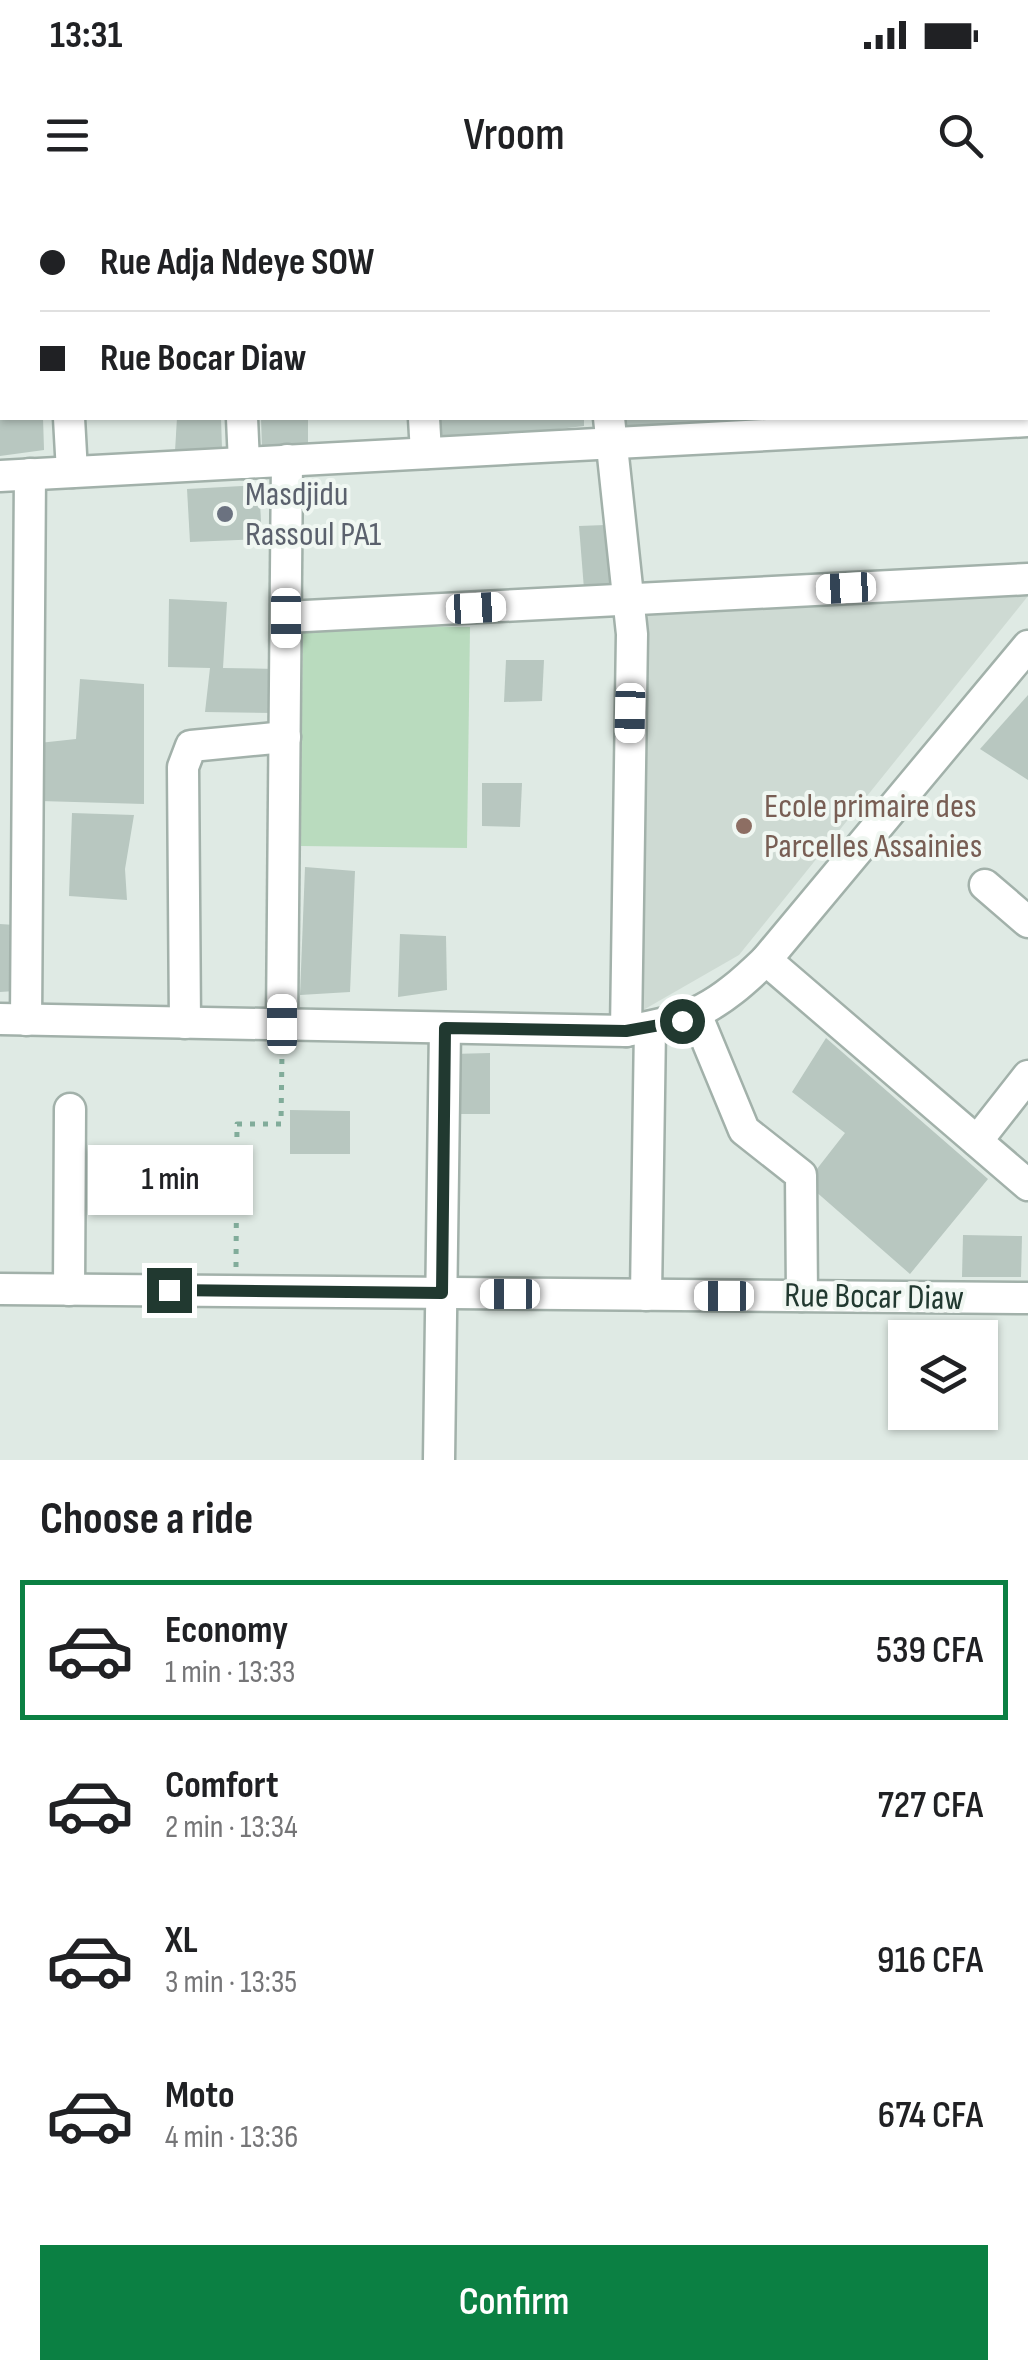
<!DOCTYPE html>
<html lang="en">
<head>
<meta charset="utf-8">
<style>
	body { margin:0; font-family:"Sofia Sans Condensed",sans-serif; background:#f2f2f2; color:#202124; height:100vh; display:flex; flex-direction:column; font-size:38px; white-space:nowrap }
	* { box-sizing:border-box; margin:0 }
	p { font-size:32px; color:#757577 }
	.icon { flex:none; width:55px; height:55px; fill:none; stroke:currentColor; stroke-width:2; stroke-linecap:round; stroke-linejoin:round }
	.map { position:relative; height:1260px; overflow:hidden }
	.side { display:flex; flex-direction:column; background:#fff; flex:1 }
	.side>* { flex:none }
	.guide { position:absolute; left:0px; top:0px; width:1030px; height:220px; box-shadow:0 2px 8px #0004; display:grid; align-content:center; height:220px; padding:0 40px; background:#fff }
	.fabs { position:absolute; left:888px; top:1120px; display:grid; gap:20px }
	.fabs a { display:grid; place-items:center; width:110px; height:110px; border-radius:0px; background:#fff; box-shadow:0 2px 8px #0004; font-size:50px }
	.end { position:absolute; width:45px; height:45px; margin:-22px; border:12px solid #213930; background:#fff; box-shadow:0 0 0 5px #fff }
	.from { border-radius:50% }
	.bubble { position:absolute; height:70px; border-radius:0px; background:#fff; box-shadow:0 2px 8px #0004; font-size:32px; font-weight:600; line-height:70px; text-align:center }
	.car { position:absolute; width:30px; height:60px; margin:-30px -15px; border-radius:12px; box-shadow:0 0 8px 2px #0007; background:linear-gradient(#fff 24%,#345 0 40%,#fff 0 76%,#345 0 86%,#fff 0) }
	.guide b { display:flex; align-items:center; gap:35px; height:95px; font-size:38px }
	.guide b+b { border-top:2px solid #e0e0e0 }
	.guide i { width:25px; height:25px; background:#202124 }
	ul { padding:0; list-style:none }
	li { display:flex; align-items:center; gap:30px; height:140px; margin:0 20px 15px; padding:0 20px; border:5px solid transparent; border-radius:0px }
	li div { flex:1 }
	li b { display:block; font-size:38px }
	li em { font-style:normal; font-weight:600 }
	li.on { border-color:#0b8043 }
	li>.icon { width:90px; height:90px; stroke-width:1.5 }
	h2 { padding:0 40px; font-size:45px; line-height:120px }
	.action { display:flex; gap:20px; margin-top:auto; padding:20px 40px }
	.action a { flex:1; height:115px; border-radius:0px; background:#0b8043; color:#fff; font-size:40px; font-weight:600; line-height:115px; text-align:center }
	.status { display:flex; justify-content:space-between; align-items:center; height:70px; padding:0 50px; background:#fff; direction:ltr }
	.status svg { height:28px; fill:currentColor }
	header { display:flex; justify-content:space-between; align-items:center; height:130px; padding:0 40px; background:#fff; font-size:45px; font-weight:600 }
	.map>svg:first-child { display:block }
</style>
</head>
<body>
<div class="status"><b>13:31</b><svg viewBox="0 0 49 12"><path d="M0 12V9h3v3zM5 12V6h3v6zM10 12V3h3v9zM15 12V0h3v12zM26 1h20v11H26zM47 4h2v5h-2z"/></svg></div>
<header><svg class="icon" aria-label="menu" viewBox="0 0 24 24"><path d="M4 6h16M4 12h16M4 18h16"/></svg>Vroom<svg class="icon" aria-label="search" viewBox="0 0 24 24"><circle cx="10" cy="10" r="6"/><path d="M15 15l6 6"/></svg></header>
<div class="map">
<svg width="1028" height="1260" viewBox="0 0 1028 1260">
	<rect width="100%" height="100%" fill="#dfeae4"/>
	<path fill="#cedad3" d="M 1028,396 L 739,755 L 638,813 L 648,413 Z"/>
	<path fill="#b9dbbe" d="M 303,425 L 470,427 L 467,648 L 300,646 Z"/>
	<g fill="#b8c7c0">
		<path d="M 0,218 L 43,218 L 44,250 L 0,256 Z"/>
		<path d="M 177,218 L 221,218 L 222,249 L 175,251 Z"/>
		<path d="M 261,218 L 308,218 L 308,245 L 262,249 Z"/>
		<path d="M 440,218 L 584,218 L 584,226 L 441,243 Z"/>
		<path d="M 620,218 L 734,218 L 735,220 L 621,231 Z"/>
		<path d="M 259,285 L 262,339 L 190,342 L 187,289 Z"/>
		<path d="M 605,325 L 610,385 L 584,389 L 579,326 Z"/>
		<path d="M 169,399 L 227,402 L 223,468 L 276,469 L 274,513 L 205,512 L 210,468 L 168,467 Z"/>
		<path d="M 506,460 L 544,460 L 542,501 L 504,502 Z"/>
		<path d="M 80,479 L 144,484 L 144,604 L 40,601 L 39,543 L 76,539 Z"/>
		<path d="M 1028,495 L 1028,580 L 980,549 Z"/>
		<path d="M 482,583 L 522,583 L 520,627 L 482,626 Z"/>
		<path d="M 72,613 L 134,615 L 125,669 L 127,700 L 69,696 Z"/>
		<path d="M 305,667 L 355,671 L 350,792 L 300,795 Z"/>
		<path d="M 0,724 L 15,725 L 15,791 L 0,792 Z"/>
		<path d="M 400,734 L 446,736 L 447,790 L 398,797 Z"/>
		<path d="M 826,838 L 988,979 L 910,1074 L 806,983 L 845,933 L 792,892 Z"/>
		<path d="M 490,853 L 490,914 L 453,914 L 452,854 Z"/>
		<path d="M 290,910 L 350,911 L 350,954 L 290,954 Z"/>
		<path d="M 963,1035 L 1022,1036 L 1021,1077 L 962,1077 Z"/>
	</g>
	<g fill="none" stroke-linecap="round" stroke-linejoin="round">
		<g stroke="#a2b1aa" stroke-width="35">
			<g id="minor">
				<path d="M 57,0 L 57,2"/>
				<path d="M 234,0 L 234,2"/>
				<path d="M 414,0 L 414,2"/>
				<path d="M 595,0 L 595,2"/>
				<path d="M 783,0 L 784,2"/>
				<path d="M 951,0 L 952,2"/>
				<path d="M 69,218 L 72,272"/>
				<path d="M 242,218 L 244,263"/>
				<path d="M 424,218 L 426,253"/>
				<path d="M 609,218 L 632,434 L 626,831"/>
				<path d="M 0,276 L 1028,221"/>
				<path d="M 286,417 L 1028,379"/>
				<path d="M 985,685 L 1028,722"/>
				<path d="M 766,760 L 1028,985"/>
				<path d="M 696,814 L 744,930 L 801,975 L 802,1096"/>
				<path d="M 0,819 L 626,831 C 695,819 715,809 766,760 L 1028,446"/>
				<path d="M 26,820 L 30,274"/>
				<path d="M 185,823 L 183,567 L 191,546 L 285,537"/>
				<path d="M 282,824 L 287,260"/>
				<path d="M 977,941 L 1028,876"/>
				<path d="M 0,1089 L 1028,1098"/>
				<path d="M 69,1090 L 70,909"/>
				<path d="M 646,1095 L 650,827"/>
				<path d="M 439,1260 L 445,828"/>
			</g>
		</g>
		<path stroke="#81ac9a" stroke-width="5" stroke-dasharray="5 8" stroke-linecap="butt" d="M 236,1067 L 237,924 L 281,924 L 282,852"/>
		<use href="#minor" stroke="#fff" stroke-width="30"/>
	</g>
	<g fill="none" stroke-linecap="round" stroke-linejoin="round">
		<path stroke="#213930" stroke-width="12" d="M 169,1090 L 442,1093 L 445,828 L 626,831 L 682,821"/>
	</g>
	<circle fill="#6b7280" stroke="#f0f7f2" stroke-width="4" cx="225" cy="314" r="10"/>
	<circle fill="#8d6e63" stroke="#f0f7f2" stroke-width="4" cx="744" cy="626" r="10"/>
	<g text-anchor="middle" dominant-baseline="central" stroke-width="8" stroke-linejoin="round" paint-order="stroke">
		<g font-size="35" fill="#5b616d" stroke="#f0f7f2" text-anchor="start">
			<text x="245" y="294">Masdjidu<tspan x="245" dy="40">Rassoul PA1</tspan></text>
		</g>
		<g font-size="35" fill="#785e54" stroke="#f0f7f2" text-anchor="start">
			<text x="764" y="606">Ecole primaire des<tspan x="764" dy="40">Parcelles Assainies</tspan></text>
		</g>
		<g font-size="35" fill="#213930" stroke="#f0f7f2">
			<text transform="translate(874 1097) rotate(1)">Rue Bocar Diaw</text>
		</g>
	</g>
</svg>
<div class="fabs">
<a><svg class="icon" aria-label="layers" viewBox="0 0 24 24"><path d="M12 4l9 5-9 5-9-5zM3 14l9 5 9-5"/></svg></a>
</div>
<i class="end from" style="left:682px;top:821px"></i>
<i class="end" style="left:169px;top:1090px"></i>
<div class="bubble" style="left:88px;top:945px;width:165px">1 min</div>
<i class="car" style="left:846px;top:388px;rotate:267deg"></i>
<i class="car" style="left:476px;top:408px;rotate:87deg"></i>
<i class="car" style="left:286px;top:418px;rotate:180deg"></i>
<i class="car" style="left:630px;top:513px;rotate:181deg"></i>
<i class="car" style="left:282px;top:824px;rotate:0deg"></i>
<i class="car" style="left:510px;top:1094px;rotate:270deg"></i>
<i class="car" style="left:724px;top:1096px;rotate:270deg"></i>
<div class="guide">
<b><i class="from"></i>Rue Adja Ndeye SOW</b>
<b><i></i>Rue Bocar Diaw</b>
</div>
</div>
<section class="side">
<h2>Choose a ride</h2>
<ul>
<li class="on"><svg class="icon" aria-label="car" viewBox="0 0 24 24"><path d="M5 17H2v-5l4-1 3-4h7l3 4 3 1v5h-3M9 17h6M6 11h13"/><circle cx="7" cy="17" r="2"/><circle cx="17" cy="17" r="2"/></svg><div><b>Economy</b><p>1 min · 13:33</p></div><em>539 CFA</em></li>
<li><svg class="icon" aria-label="car" viewBox="0 0 24 24"><path d="M5 17H2v-5l4-1 3-4h7l3 4 3 1v5h-3M9 17h6M6 11h13"/><circle cx="7" cy="17" r="2"/><circle cx="17" cy="17" r="2"/></svg><div><b>Comfort</b><p>2 min · 13:34</p></div><em>727 CFA</em></li>
<li><svg class="icon" aria-label="car" viewBox="0 0 24 24"><path d="M5 17H2v-5l4-1 3-4h7l3 4 3 1v5h-3M9 17h6M6 11h13"/><circle cx="7" cy="17" r="2"/><circle cx="17" cy="17" r="2"/></svg><div><b>XL</b><p>3 min · 13:35</p></div><em>916 CFA</em></li>
<li><svg class="icon" aria-label="car" viewBox="0 0 24 24"><path d="M5 17H2v-5l4-1 3-4h7l3 4 3 1v5h-3M9 17h6M6 11h13"/><circle cx="7" cy="17" r="2"/><circle cx="17" cy="17" r="2"/></svg><div><b>Moto</b><p>4 min · 13:36</p></div><em>674 CFA</em></li>
</ul>
<div class="action"><a>Confirm</a></div>
</section>
</body>
</html>
